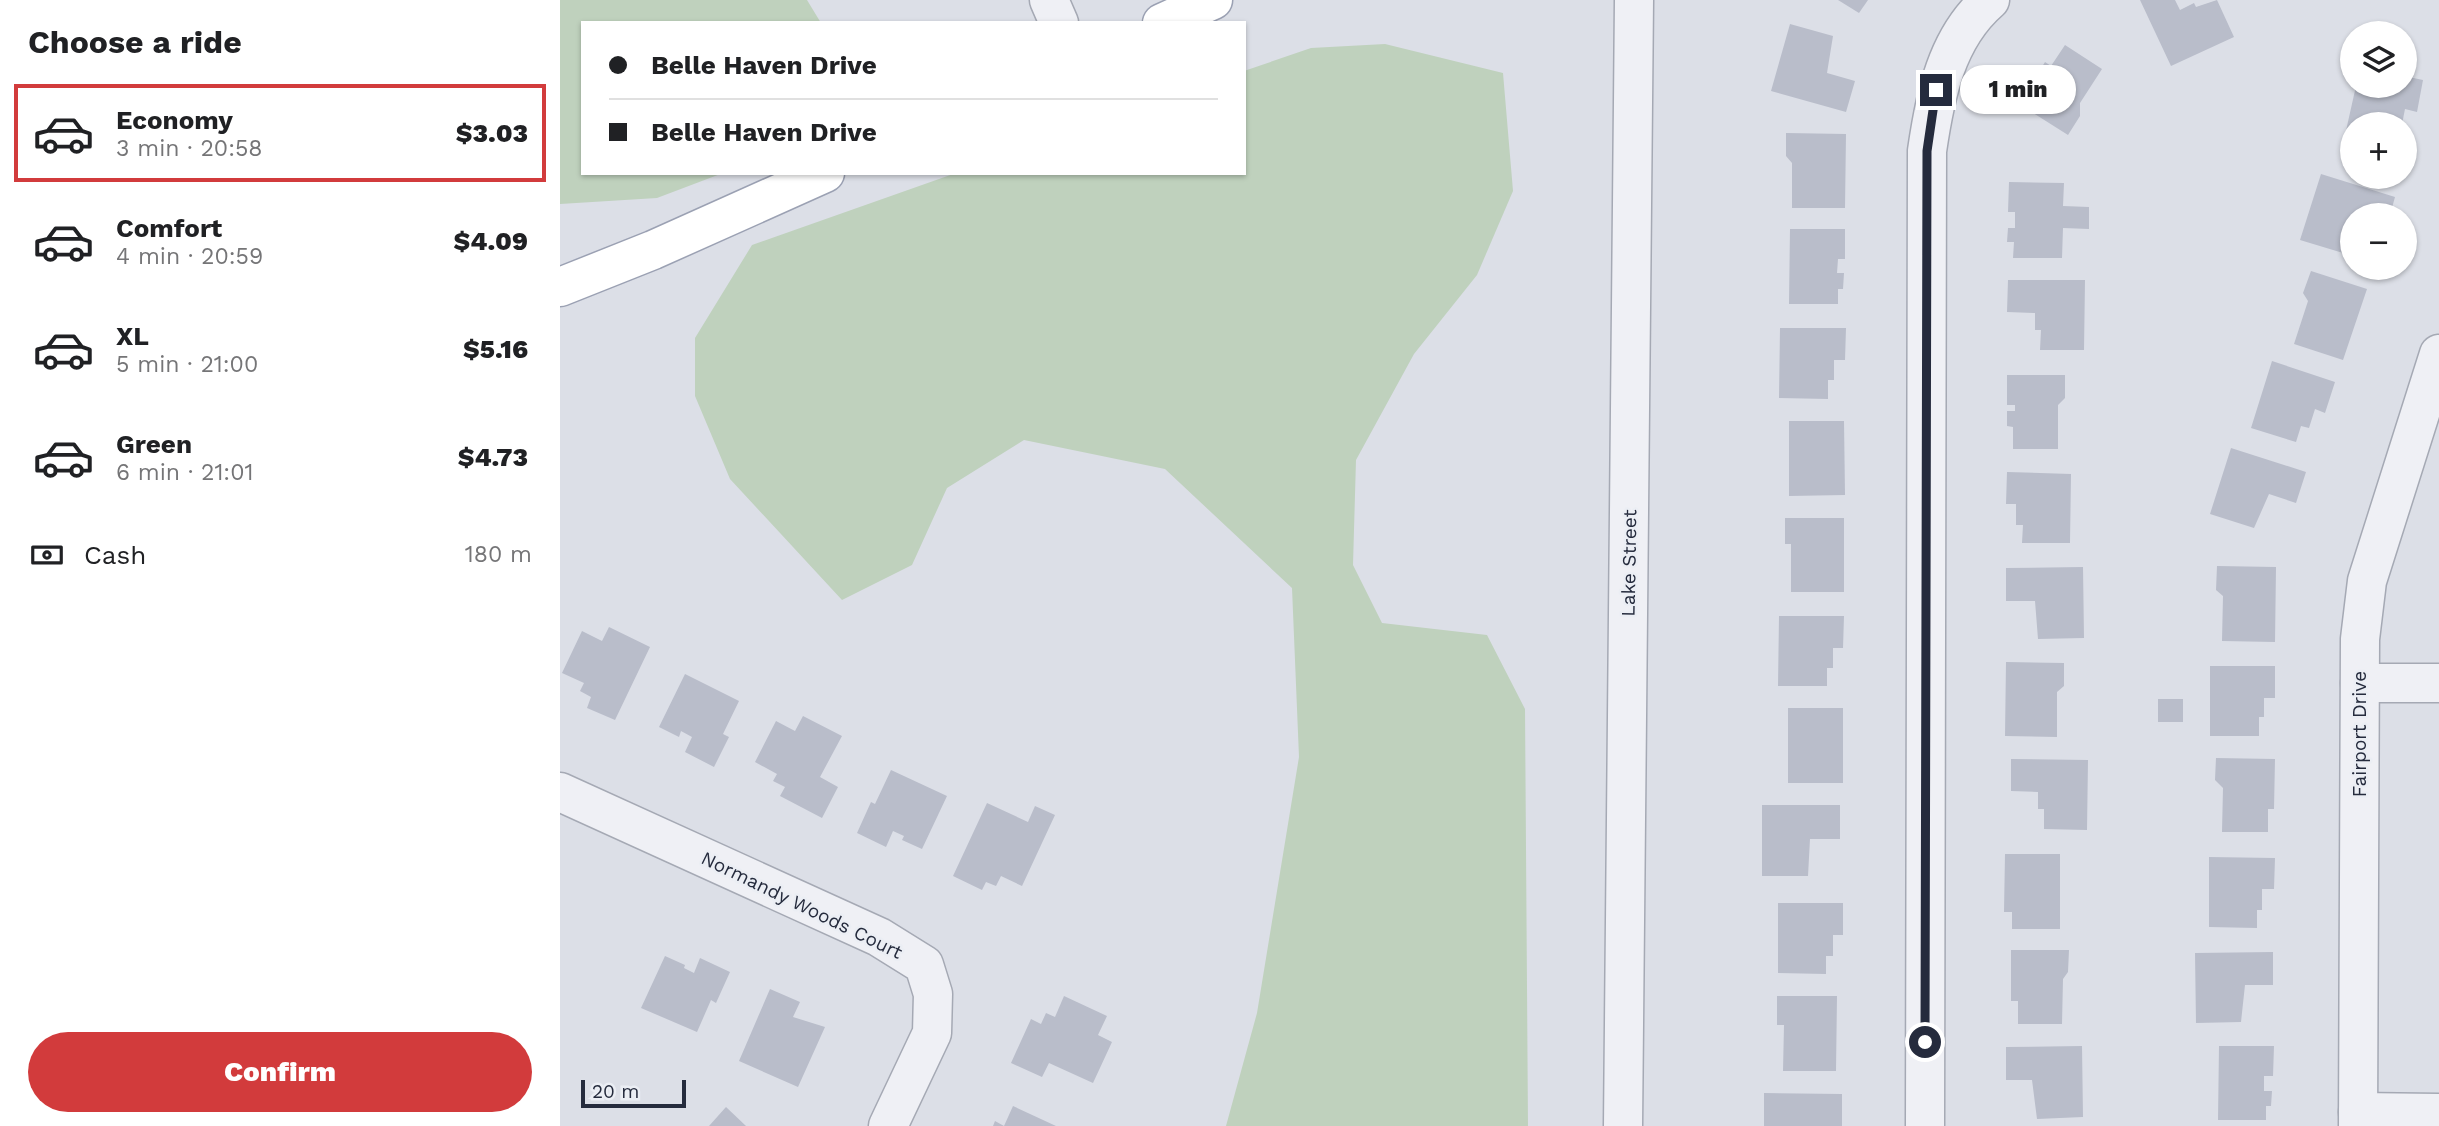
<!DOCTYPE html>
<html lang="en">
<head>
<meta charset="utf-8">
<style>
	body { margin:0; font-family:"Work Sans",sans-serif; background:#f6f6f6; color:#202124; height:100vh; display:flex; flex-direction:column; font-size:26px; white-space:nowrap }
	* { box-sizing:border-box; margin:0 }
	p { font-size:23px; color:#757577 }
	.icon { flex:none; width:38px; height:38px; fill:none; stroke:currentColor; stroke-width:2; stroke-linecap:round; stroke-linejoin:round }
	.map { position:relative; flex:1; overflow:hidden }
	.details { display:flex; flex-direction:column; background:#fff; width:560px }
	.details>* { flex:none }
	.top-card { position:absolute; left:21px; top:21px; width:665px; height:154px; border-radius:0px; box-shadow:0 2px 5px #0004; display:grid; align-content:center; height:154px; padding:0 28px; background:#fff }
	.controls { position:absolute; left:1780px; top:21px; display:grid; gap:14px }
	.controls a { display:grid; place-items:center; width:77px; height:77px; border-radius:50%; background:#fff; box-shadow:0 2px 5px #0004; font-size:35px }
	.scale { position:absolute; left:21px; bottom:18px; width:105px; box-sizing:border-box; padding-left:7px; border:4px solid #252b3d; border-top:0; font-size:19px; line-height:24px; white-space:nowrap; color:#252b3d; -webkit-text-stroke:5px #ebeef4; paint-order:stroke }
	.end { position:absolute; width:32px; height:32px; margin:-16px; border:9px solid #252b3d; background:#fff; box-shadow:0 0 0 4px #fff }
	.from { border-radius:50% }
	.bubble { position:absolute; height:49px; border-radius:24px; background:#fff; box-shadow:0 2px 5px #0004; font-size:23px; font-weight:800; line-height:49px; text-align:center }
	.top-card b { display:flex; align-items:center; gap:24px; height:66px; font-size:26px }
	.top-card b+b { border-top:2px solid #e0e0e0 }
	.top-card i { width:18px; height:18px; background:#202124 }
	ul { padding:0; list-style:none }
	li { display:flex; align-items:center; gap:21px; height:98px; margin:0 14px 10px; padding:0 14px; border:4px solid transparent; border-radius:0px }
	li div { flex:1 }
	li b { display:block; font-size:26px }
	li em { font-style:normal; font-weight:800 }
	li.active { border-color:#d23b3c }
	li>.icon { width:63px; height:63px; stroke-width:1.5 }
	h2 { padding:0 28px; font-size:32px; line-height:84px }
	.pay { display:flex; align-items:center; gap:18px; height:77px; padding:0 28px; font-size:26px }
	.pay p { margin-inline-start:auto }
	.action { display:flex; gap:14px; margin-top:auto; padding:14px 28px }
	.action a { flex:1; height:80px; border-radius:42px; background:#d23b3c; color:#fff; font-size:28px; font-weight:800; line-height:80px; text-align:center }
	main { display:flex; flex:1; min-height:0 }
	.map>svg:first-child { display:block }
</style>
</head>
<body>
<main>
<section class="details">
<h2>Choose a ride</h2>
<ul>
<li class="active"><svg class="icon" aria-label="car" viewBox="0 0 24 24"><path d="M5 17H2v-5l4-1 3-4h7l3 4 3 1v5h-3M9 17h6M6 11h13"/><circle cx="7" cy="17" r="2"/><circle cx="17" cy="17" r="2"/></svg><div><b>Economy</b><p>3 min · 20:58</p></div><em>$3.03</em></li>
<li><svg class="icon" aria-label="car" viewBox="0 0 24 24"><path d="M5 17H2v-5l4-1 3-4h7l3 4 3 1v5h-3M9 17h6M6 11h13"/><circle cx="7" cy="17" r="2"/><circle cx="17" cy="17" r="2"/></svg><div><b>Comfort</b><p>4 min · 20:59</p></div><em>$4.09</em></li>
<li><svg class="icon" aria-label="car" viewBox="0 0 24 24"><path d="M5 17H2v-5l4-1 3-4h7l3 4 3 1v5h-3M9 17h6M6 11h13"/><circle cx="7" cy="17" r="2"/><circle cx="17" cy="17" r="2"/></svg><div><b>XL</b><p>5 min · 21:00</p></div><em>$5.16</em></li>
<li><svg class="icon" aria-label="car" viewBox="0 0 24 24"><path d="M5 17H2v-5l4-1 3-4h7l3 4 3 1v5h-3M9 17h6M6 11h13"/><circle cx="7" cy="17" r="2"/><circle cx="17" cy="17" r="2"/></svg><div><b>Green</b><p>6 min · 21:01</p></div><em>$4.73</em></li>
</ul>
<div class="pay"><svg class="icon" aria-label="cash" viewBox="0 0 24 24"><path d="M3 7h18v10H3z"/><circle cx="12" cy="12" r="2"/></svg>Cash<p>180 m</p></div>
<div class="action"><a>Confirm</a></div>
</section>
<div class="map">
<svg width="1879" height="1126" viewBox="0 0 1879 1126">
	<rect width="100%" height="100%" fill="#dcdfe7"/>
	<g fill="#bfd1bd">
		<path d="M 0,0 L 247,0 L 261,23 L 23,23 L 23,173 L 163,173 L 97,198 L 0,204 Z"/>
		<path d="M 825,44 L 943,73 L 953,191 L 917,275 L 854,354 L 796,460 L 793,565 L 822,623 L 927,635 L 965,709 L 968,1126 L 666,1126 L 697,1013 L 739,757 L 732,588 L 605,469 L 464,440 L 387,488 L 352,565 L 282,600 L 170,479 L 135,396 L 135,338 L 192,245 L 396,173 L 684,173 L 684,71 L 751,48 Z"/>
	</g>
	<g fill="#b9bdca">
		<path d="M 1278,0 L 1308,0 L 1299,13 Z"/>
		<path d="M 1580,0 L 1615,0 L 1620,10 L 1634,3 L 1636,7 L 1657,0 L 1674,37 L 1611,66 Z"/>
		<path d="M 1230,24 L 1273,36 L 1267,73 L 1295,81 L 1286,112 L 1211,91 Z"/>
		<path d="M 1505,45 L 1542,69 L 1520,103 L 1520,116 L 1508,135 L 1459,104 L 1485,62 L 1491,66 Z"/>
		<path d="M 1844,76 L 1863,80 L 1857,112 L 1845,109 L 1842,124 L 1792,124 L 1792,137 L 1785,135 L 1796,86 L 1844,86 Z"/>
		<path d="M 1226,133 L 1286,134 L 1285,208 L 1232,208 L 1232,163 L 1226,156 Z"/>
		<path d="M 1761,174 L 1835,197 L 1830,215 L 1792,215 L 1792,236 L 1789,236 L 1783,253 L 1740,240 Z"/>
		<path d="M 1449,182 L 1504,183 L 1503,206 L 1529,207 L 1529,229 L 1503,228 L 1502,258 L 1453,258 L 1454,242 L 1447,242 L 1448,228 L 1455,228 L 1455,212 L 1448,212 Z"/>
		<path d="M 1230,229 L 1285,229 L 1285,259 L 1278,259 L 1277,273 L 1284,273 L 1283,289 L 1278,289 L 1278,304 L 1229,304 Z"/>
		<path d="M 1751,271 L 1807,289 L 1783,360 L 1734,344 L 1748,301 L 1743,293 Z"/>
		<path d="M 1448,280 L 1525,280 L 1524,350 L 1480,350 L 1481,330 L 1475,330 L 1475,313 L 1447,312 Z"/>
		<path d="M 1220,328 L 1286,328 L 1285,360 L 1274,360 L 1274,380 L 1268,380 L 1268,399 L 1219,398 Z"/>
		<path d="M 1712,361 L 1775,382 L 1765,413 L 1755,409 L 1749,428 L 1741,426 L 1736,442 L 1691,428 Z"/>
		<path d="M 1447,375 L 1505,375 L 1505,398 L 1498,405 L 1498,449 L 1453,449 L 1453,427 L 1447,426 L 1447,411 L 1455,411 L 1455,405 L 1447,405 Z"/>
		<path d="M 1229,421 L 1284,421 L 1285,495 L 1229,496 Z"/>
		<path d="M 1671,448 L 1746,472 L 1736,503 L 1709,494 L 1694,528 L 1650,514 Z"/>
		<path d="M 1447,472 L 1511,474 L 1510,543 L 1462,543 L 1463,525 L 1456,525 L 1456,504 L 1446,504 Z"/>
		<path d="M 1225,518 L 1284,518 L 1284,592 L 1231,592 L 1231,544 L 1225,544 Z"/>
		<path d="M 1657,566 L 1716,567 L 1715,642 L 1662,641 L 1663,596 L 1656,590 Z"/>
		<path d="M 1523,567 L 1524,638 L 1478,639 L 1475,601 L 1446,601 L 1446,568 Z"/>
		<path d="M 1219,616 L 1284,616 L 1283,648 L 1273,648 L 1273,668 L 1267,668 L 1267,686 L 1218,686 Z"/>
		<path d="M 49,627 L 90,647 L 55,720 L 27,708 L 31,697 L 20,691 L 24,683 L 2,673 L 22,631 L 42,641 Z"/>
		<path d="M 1446,662 L 1504,663 L 1504,686 L 1497,692 L 1497,737 L 1445,736 Z"/>
		<path d="M 1650,666 L 1715,666 L 1715,698 L 1704,698 L 1704,717 L 1699,717 L 1699,736 L 1650,736 Z"/>
		<path d="M 125,674 L 179,701 L 163,734 L 169,737 L 154,767 L 125,752 L 132,737 L 121,731 L 119,737 L 99,727 Z"/>
		<rect x="1598" y="699" width="25" height="23"/>
		<rect x="1228" y="708" width="55" height="75"/>
		<path d="M 243,716 L 282,736 L 260,777 L 278,787 L 262,818 L 220,796 L 225,787 L 213,781 L 217,774 L 195,762 L 216,721 L 235,731 Z"/>
		<path d="M 1656,758 L 1715,759 L 1714,809 L 1708,809 L 1708,832 L 1662,832 L 1663,788 L 1655,780 Z"/>
		<path d="M 1451,759 L 1528,760 L 1527,830 L 1484,829 L 1484,809 L 1478,809 L 1478,792 L 1451,791 Z"/>
		<path d="M 331,770 L 387,796 L 362,849 L 342,840 L 344,836 L 333,831 L 326,847 L 297,833 L 311,802 L 315,804 Z"/>
		<path d="M 427,803 L 468,822 L 475,806 L 495,815 L 462,886 L 441,876 L 436,886 L 426,882 L 422,890 L 393,876 Z"/>
		<path d="M 1202,805 L 1280,805 L 1280,839 L 1250,839 L 1248,876 L 1202,876 Z"/>
		<path d="M 1445,854 L 1500,854 L 1500,929 L 1452,929 L 1452,912 L 1444,912 Z"/>
		<path d="M 1649,857 L 1715,858 L 1714,889 L 1702,889 L 1702,910 L 1697,910 L 1697,928 L 1649,927 Z"/>
		<path d="M 1218,903 L 1283,903 L 1283,935 L 1273,935 L 1273,956 L 1266,956 L 1266,974 L 1218,973 Z"/>
		<path d="M 1451,950 L 1509,950 L 1508,972 L 1503,979 L 1502,1024 L 1458,1024 L 1458,1001 L 1451,1001 Z"/>
		<path d="M 1713,952 L 1713,985 L 1685,985 L 1681,1022 L 1636,1023 L 1635,953 Z"/>
		<path d="M 105,956 L 125,965 L 124,968 L 134,973 L 140,958 L 170,972 L 156,1003 L 151,1000 L 137,1032 L 81,1008 Z"/>
		<path d="M 210,989 L 240,1002 L 233,1017 L 265,1027 L 238,1087 L 179,1061 Z"/>
		<path d="M 504,996 L 547,1016 L 538,1035 L 552,1042 L 533,1083 L 489,1063 L 482,1077 L 451,1063 L 471,1019 L 481,1024 L 486,1013 L 495,1017 Z"/>
		<path d="M 1217,996 L 1277,996 L 1276,1071 L 1223,1071 L 1224,1025 L 1217,1025 Z"/>
		<path d="M 1522,1046 L 1523,1117 L 1477,1119 L 1472,1080 L 1446,1080 L 1446,1047 Z"/>
		<path d="M 1659,1046 L 1714,1046 L 1713,1076 L 1704,1076 L 1704,1091 L 1712,1091 L 1711,1106 L 1706,1106 L 1706,1120 L 1658,1120 Z"/>
		<path d="M 1204,1093 L 1282,1094 L 1282,1126 L 1204,1126 Z"/>
		<path d="M 453,1106 L 496,1126 L 433,1126 L 435,1121 L 444,1126 Z"/>
		<path d="M 166,1107 L 186,1126 L 149,1126 Z"/>
	</g>
	<g fill="none" stroke-linecap="round" stroke-linejoin="round">
		<g stroke="#a5a9b4" stroke-width="41">
			<g id="minor">
				<path d="M 489,0 L 499,23"/>
				<path d="M 1800,683 L 1879,683"/>
				<path d="M 0,792 L 319,937 L 364,965 L 373,994 L 372,1033 L 328,1126"/>
				<path d="M 1798,1112 L 1879,1113"/>
				<path d="M 1063,1126 L 1074,0"/>
				<path d="M 1365,1126 L 1367,151 C 1375,96 1386,38 1430,0"/>
				<path d="M 1798,1126 L 1800,639 L 1807,581 L 1879,354"/>
			</g>
		</g>
		<g stroke="#9ba1b3" stroke-width="41">
			<g id="major">
				<path d="M 602,23 L 653,0"/>
				<path d="M 0,287 L 93,250 L 265,173"/>
			</g>
		</g>
		<use href="#minor" stroke="#eff0f5" stroke-width="38"/>
		<use href="#major" stroke="#fff" stroke-width="38"/>
	</g>
	<g fill="none" stroke-linecap="round" stroke-linejoin="round">
		<path stroke="#252b3d" stroke-width="9" d="M 1365,1042 L 1367,151 L 1376,90"/>
	</g>
	<g text-anchor="middle" dominant-baseline="central" stroke-width="5" stroke-linejoin="round" paint-order="stroke">
		<g font-size="19" fill="#252b3d" stroke="#ebeef4">
			<text transform="translate(1069 563) rotate(-89)">Lake Street</text>
			<text transform="translate(1799 734) rotate(-90)">Fairport Drive</text>
			<text transform="translate(242 905) rotate(26)">Normandy Woods Court</text>
		</g>
	</g>
</svg>
<div class="controls">
<a><svg class="icon" aria-label="layers" viewBox="0 0 24 24"><path d="M12 4l9 5-9 5-9-5zM3 14l9 5 9-5"/></svg></a>
<a>+</a>
<a>−</a>
</div>
<div class="scale">20 m</div>
<i class="end from" style="left:1365px;top:1042px"></i>
<i class="end" style="left:1376px;top:90px"></i>
<div class="bubble" style="left:1400px;top:65px;width:116px">1 min</div>
<div class="top-card">
<b><i class="from"></i>Belle Haven Drive</b>
<b><i></i>Belle Haven Drive</b>
</div>
</div>
</main>
</body>
</html>
